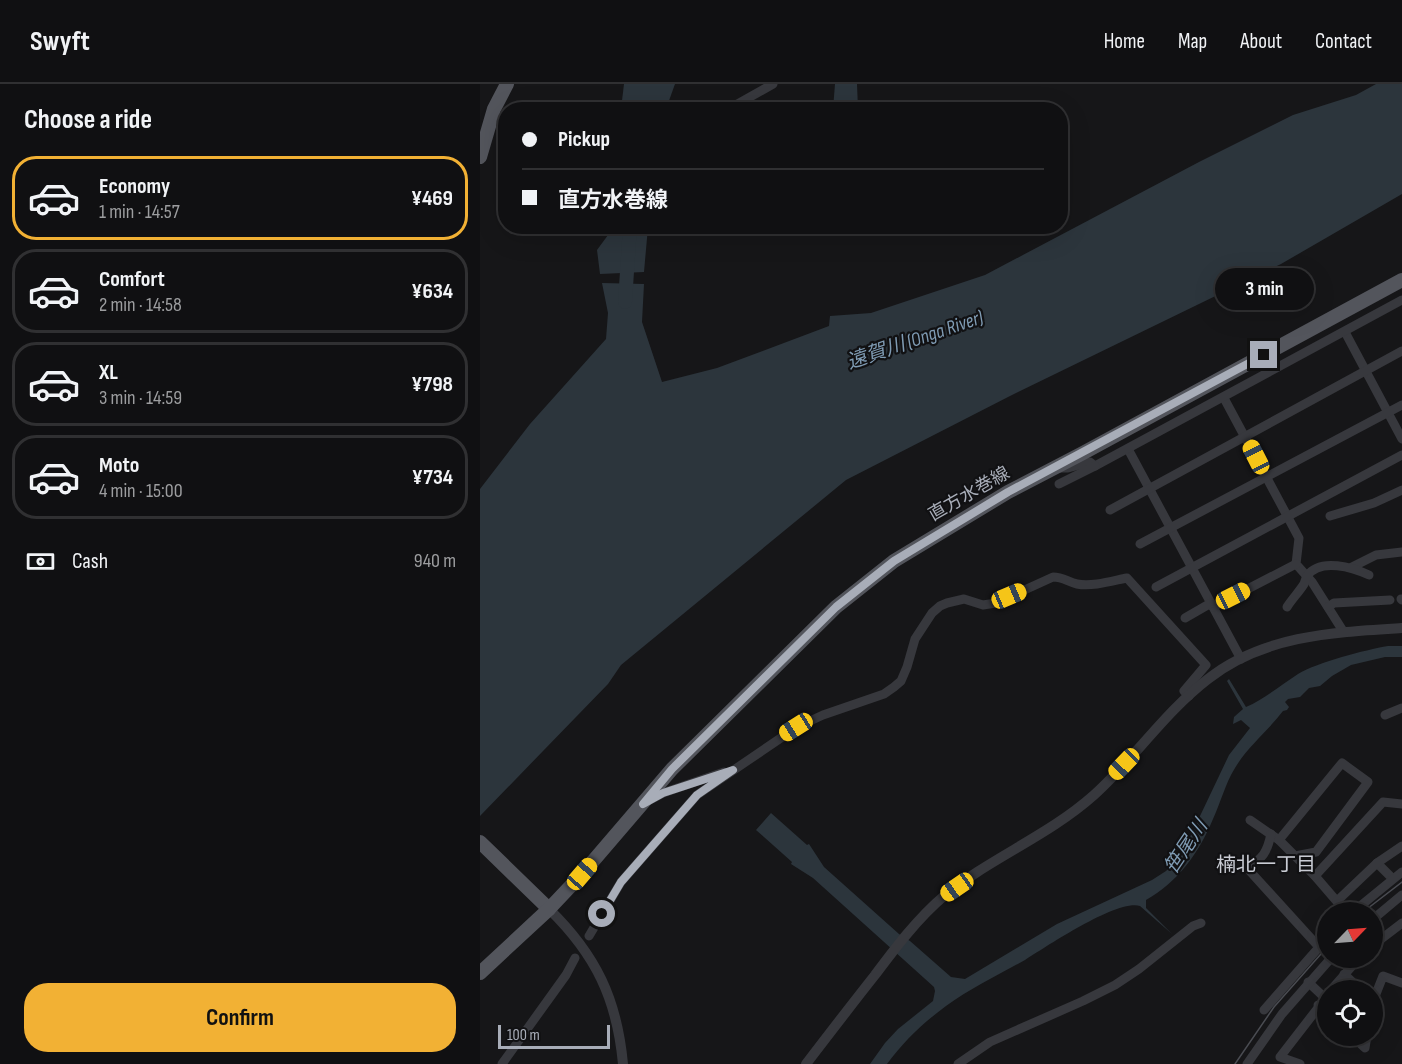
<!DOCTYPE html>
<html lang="en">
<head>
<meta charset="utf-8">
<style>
	body { margin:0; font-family:"Sofia Sans Condensed","Noto Sans JP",sans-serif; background:#19191b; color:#f1f3f6; height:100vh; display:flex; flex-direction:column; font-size:22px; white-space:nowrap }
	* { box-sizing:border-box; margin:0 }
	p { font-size:20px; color:#9c9d9f }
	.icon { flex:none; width:33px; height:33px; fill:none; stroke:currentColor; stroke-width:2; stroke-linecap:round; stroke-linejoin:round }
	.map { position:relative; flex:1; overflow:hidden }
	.panel { display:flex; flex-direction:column; background:#101012; width:480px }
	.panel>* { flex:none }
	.guide { position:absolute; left:18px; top:18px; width:570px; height:132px; border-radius:24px; box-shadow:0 6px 24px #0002,0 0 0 2px #303032; display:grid; align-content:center; height:132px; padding:0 24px; background:#101012 }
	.needle { width:39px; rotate:65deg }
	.controls { position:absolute; left:837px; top:818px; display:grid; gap:12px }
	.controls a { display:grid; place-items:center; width:66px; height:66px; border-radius:50%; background:#101012; box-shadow:0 6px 24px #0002,0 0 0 2px #303032; font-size:30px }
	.scale { position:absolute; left:18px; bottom:15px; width:112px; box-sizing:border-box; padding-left:6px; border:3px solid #a8adb8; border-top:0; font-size:16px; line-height:21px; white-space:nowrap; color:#a8adb8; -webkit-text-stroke:4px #111113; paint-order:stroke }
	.end { position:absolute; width:27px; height:27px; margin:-14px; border:8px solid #a8adb8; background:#111; box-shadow:0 0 0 3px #111 }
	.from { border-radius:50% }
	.bubble { position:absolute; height:42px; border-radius:21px; background:#101012; box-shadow:0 6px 24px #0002,0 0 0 2px #303032; font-size:20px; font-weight:700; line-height:42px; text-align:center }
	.car { position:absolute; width:18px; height:36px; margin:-18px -9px; border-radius:8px; box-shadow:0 0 4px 2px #0007; background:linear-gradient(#f5c518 24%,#345 0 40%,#f5c518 0 76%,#345 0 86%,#f5c518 0) }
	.guide b { display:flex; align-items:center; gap:21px; height:57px; font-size:22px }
	.guide b+b { border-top:2px solid #303032 }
	.guide i { width:15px; height:15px; background:#f1f3f6 }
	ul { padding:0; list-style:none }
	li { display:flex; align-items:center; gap:18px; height:84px; margin:0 12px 9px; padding:0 12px; border:3px solid #303032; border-radius:24px }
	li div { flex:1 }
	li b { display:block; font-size:22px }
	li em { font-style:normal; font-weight:700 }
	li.selected { border-color:#f2b134 }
	li>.icon { width:54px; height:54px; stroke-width:1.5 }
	h2 { padding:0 24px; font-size:27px; line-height:72px }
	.pay { display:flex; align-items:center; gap:15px; height:66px; padding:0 24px; font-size:22px }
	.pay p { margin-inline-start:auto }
	.primary-button { display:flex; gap:12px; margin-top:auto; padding:12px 24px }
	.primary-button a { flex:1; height:69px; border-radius:24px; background:#f2b134; color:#111; font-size:24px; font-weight:700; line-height:69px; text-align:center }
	header { display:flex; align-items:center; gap:36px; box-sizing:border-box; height:84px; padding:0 30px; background:#101012; border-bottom:2px solid #303032 }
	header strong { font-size:28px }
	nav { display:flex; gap:33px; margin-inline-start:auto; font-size:21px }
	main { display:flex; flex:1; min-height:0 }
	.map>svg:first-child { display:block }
</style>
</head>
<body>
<header>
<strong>Swyft</strong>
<nav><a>Home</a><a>Map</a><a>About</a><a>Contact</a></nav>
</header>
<main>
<section class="panel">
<h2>Choose a ride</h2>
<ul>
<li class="selected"><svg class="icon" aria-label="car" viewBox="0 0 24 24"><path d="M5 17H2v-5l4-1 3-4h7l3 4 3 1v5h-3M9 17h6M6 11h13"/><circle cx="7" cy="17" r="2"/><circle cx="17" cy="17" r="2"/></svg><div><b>Economy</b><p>1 min · 14:57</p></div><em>¥469</em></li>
<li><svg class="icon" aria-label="car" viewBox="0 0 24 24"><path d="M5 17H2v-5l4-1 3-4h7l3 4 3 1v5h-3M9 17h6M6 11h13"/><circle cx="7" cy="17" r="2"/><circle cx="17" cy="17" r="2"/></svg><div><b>Comfort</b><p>2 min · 14:58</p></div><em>¥634</em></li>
<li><svg class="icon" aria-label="car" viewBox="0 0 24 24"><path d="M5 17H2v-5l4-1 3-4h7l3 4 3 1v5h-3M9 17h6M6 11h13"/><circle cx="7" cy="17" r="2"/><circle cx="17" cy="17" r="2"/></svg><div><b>XL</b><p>3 min · 14:59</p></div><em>¥798</em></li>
<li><svg class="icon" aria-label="car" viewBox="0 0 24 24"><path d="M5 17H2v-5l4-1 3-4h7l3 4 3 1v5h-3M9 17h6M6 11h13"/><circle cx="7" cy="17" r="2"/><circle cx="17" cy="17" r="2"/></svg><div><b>Moto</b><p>4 min · 15:00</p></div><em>¥734</em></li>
</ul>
<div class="pay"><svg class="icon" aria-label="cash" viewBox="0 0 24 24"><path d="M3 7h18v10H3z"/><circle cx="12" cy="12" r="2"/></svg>Cash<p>940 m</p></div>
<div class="primary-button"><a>Confirm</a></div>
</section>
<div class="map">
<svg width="922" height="980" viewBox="0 0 922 980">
	<rect width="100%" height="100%" fill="#161618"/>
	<g fill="#2c353c">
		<path d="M 144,0 L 195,0 L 186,25 L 141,25 Z"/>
		<path d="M 355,0 L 377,0 L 378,25 L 353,25 Z"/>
		<path d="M 896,0 L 922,0 L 922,110 L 801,180 L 530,312 L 366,396 L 141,581 L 128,600 L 0,732 L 0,405 L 50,340 L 126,255 L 128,229 L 122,199 L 164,200 L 162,238 L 182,298 L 237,284 L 349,242 L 350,232 L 391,229 L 505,191 L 719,78 L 813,31 L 876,11 Z"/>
		<path d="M 132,142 L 168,143 L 164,188 L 120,190 L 117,166 L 131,147 Z"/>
		<path d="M 908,562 L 922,562 L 922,573 L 905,573 L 871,581 L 852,592 L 840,602 L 829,604 L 820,613 L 808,615 L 805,618 L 809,623 L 807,626 L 803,627 C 788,647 768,662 755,684 C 745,700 741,718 733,735 C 719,769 698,798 666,816 L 666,824 L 692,850 L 660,822 C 637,815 566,863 545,876 C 518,891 491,904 466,922 C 443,939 424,957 407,980 L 390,980 L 405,959 L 418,945 L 453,917 L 455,907 L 454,903 L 333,794 L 311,780 L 312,778 L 276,746 L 291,729 L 327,761 L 329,760 L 344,783 L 419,850 L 430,857 L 471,893 L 485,895 L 577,840 L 672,796 L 686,787 L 701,772 L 749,671 L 770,644 L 761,636 L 753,640 L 754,633 L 763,625 L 747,597 L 749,595 L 766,623 C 784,615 801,601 818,590 C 838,578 885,566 908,562 Z"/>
	</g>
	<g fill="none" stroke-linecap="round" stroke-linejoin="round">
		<path stroke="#2c353c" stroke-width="14" d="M 145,218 L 150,142"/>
		<g stroke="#37383d" stroke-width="9">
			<path d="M 247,26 L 293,0"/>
			<path d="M 865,248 L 922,355"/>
			<path d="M 744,314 L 819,454 L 816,480 L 832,498 L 863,547"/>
			<path d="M 648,365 L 761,575"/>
			<path d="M 579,384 L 588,384 L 610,378 L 615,382 L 922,216"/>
			<path d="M 579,400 L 615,382"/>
			<path d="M 630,426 L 922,267"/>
			<path d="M 850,432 L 894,419 L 922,406"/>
			<path d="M 660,460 L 922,321"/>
			<path d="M 872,483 L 896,471 L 922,468"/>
			<path d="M 676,503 L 922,371"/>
			<path d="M 921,515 L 922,516"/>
			<path d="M 733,523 L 816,480"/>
			<path d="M 807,523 C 812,515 819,508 824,500 C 825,497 826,494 827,492 C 840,473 874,484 889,491"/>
			<path d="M 848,523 L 854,519 L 910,516"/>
			<path d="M 705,534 L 731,519"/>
			<path d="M 905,631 L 922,624"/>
			<path d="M 168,717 L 183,709 L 244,688"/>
			<path d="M 770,736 L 799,756 L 835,792 L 866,828"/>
			<path d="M 791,750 C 787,769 783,774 767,784 L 838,862"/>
			<path d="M 799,756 L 862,679 L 888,698 L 836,768 L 815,772"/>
			<path d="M 897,779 L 912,794"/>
			<path d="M 835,792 L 903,718 L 922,720"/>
			<path d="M 857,817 L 897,779 L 922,762"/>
			<path d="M 873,828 L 922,788"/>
			<path d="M 892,836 L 922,811"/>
			<path d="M 109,852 L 141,798 L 217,711 L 317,643 L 343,631 L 404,610 L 414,603 L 421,597 L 427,583 L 435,555 L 452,529 L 460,522 L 467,519 L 484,515 L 503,521 L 516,519 L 573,493 C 583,493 588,498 597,500 C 612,503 632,497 647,494 L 726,581 L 704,607 L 709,612"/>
			<path d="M 892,862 L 922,839"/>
			<path d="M 864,890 L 881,906"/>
			<path d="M 828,898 L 845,914"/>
			<path d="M 851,906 L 880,873"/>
			<path d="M 892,920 L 903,892 L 922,899"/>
			<path d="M 838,921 L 848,930"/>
			<path d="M 784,926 L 848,853"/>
			<path d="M 871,951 L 885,964 L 887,951"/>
			<path d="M 22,980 L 86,891 L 95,874"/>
			<path d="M 478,980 L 510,958 L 603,917 L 635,901 L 659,885 L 713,842 L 721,839"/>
			<path d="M 767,980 L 802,930 L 852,873"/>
			<path d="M 820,980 L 800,973 L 848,911"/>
		</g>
		<g stroke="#37383d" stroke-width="10">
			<path d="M 69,825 C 116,871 137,915 143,980"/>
			<path d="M 326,980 C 349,950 372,920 395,891 C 416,863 438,834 464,812 C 510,774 568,752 614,711 C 654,675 685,628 728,595 C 783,551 856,548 922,544"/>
		</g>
		<g stroke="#53555c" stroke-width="14">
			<path d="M 0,73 L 14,25 L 27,0"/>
			<path d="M 0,758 L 69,825"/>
			<path d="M 0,889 L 69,825 L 102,790 L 192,685 L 356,523 L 414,477 L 528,408 L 603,369 L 922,196"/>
		</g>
		<g stroke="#4a4c52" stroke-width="1.5">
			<path d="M 883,828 L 922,798"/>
			<path d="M 755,980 L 794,923 L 848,862"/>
		</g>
	</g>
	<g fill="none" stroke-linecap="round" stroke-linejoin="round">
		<path stroke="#a8adb8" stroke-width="8" d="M 122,830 L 141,798 L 217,711 L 253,686 L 183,709 L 163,720 L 192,685 L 356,523 L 414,477 L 528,408 L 784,271"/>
	</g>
	<g text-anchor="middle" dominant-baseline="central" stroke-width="4.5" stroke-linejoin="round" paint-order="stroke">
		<g font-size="18" fill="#a8adb8" stroke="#111113">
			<text transform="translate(489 410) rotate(-30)">直方水巻線</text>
		</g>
		<g font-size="20" font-style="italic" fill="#7f9bb3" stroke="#111113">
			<text transform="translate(435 256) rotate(-19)">遠賀川 (Onga River)</text>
			<text transform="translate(706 763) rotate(-56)">笹尾川</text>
		</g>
		<g font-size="20" fill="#c9ccd4" stroke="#111113">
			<text x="786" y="781">楠北一丁目</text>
		</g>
	</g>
</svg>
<div class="controls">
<a><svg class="needle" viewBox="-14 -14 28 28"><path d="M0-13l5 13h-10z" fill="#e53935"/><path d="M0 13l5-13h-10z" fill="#9c9d9f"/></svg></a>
<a><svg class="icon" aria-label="locate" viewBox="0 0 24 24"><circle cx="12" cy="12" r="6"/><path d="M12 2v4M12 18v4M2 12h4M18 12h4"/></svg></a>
</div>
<div class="scale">100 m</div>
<i class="end from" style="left:122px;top:830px"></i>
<i class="end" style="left:784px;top:271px"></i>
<div class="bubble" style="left:735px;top:184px;width:99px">3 min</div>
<i class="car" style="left:776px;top:373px;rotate:333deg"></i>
<i class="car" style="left:529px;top:512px;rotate:67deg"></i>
<i class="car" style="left:753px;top:512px;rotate:63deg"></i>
<i class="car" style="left:316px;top:643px;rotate:238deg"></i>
<i class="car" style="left:644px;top:680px;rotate:224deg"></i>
<i class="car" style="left:102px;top:790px;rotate:41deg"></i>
<i class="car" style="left:477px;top:803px;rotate:235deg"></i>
<div class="guide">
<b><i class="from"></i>Pickup</b>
<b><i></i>直方水巻線</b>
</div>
</div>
</main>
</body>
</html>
